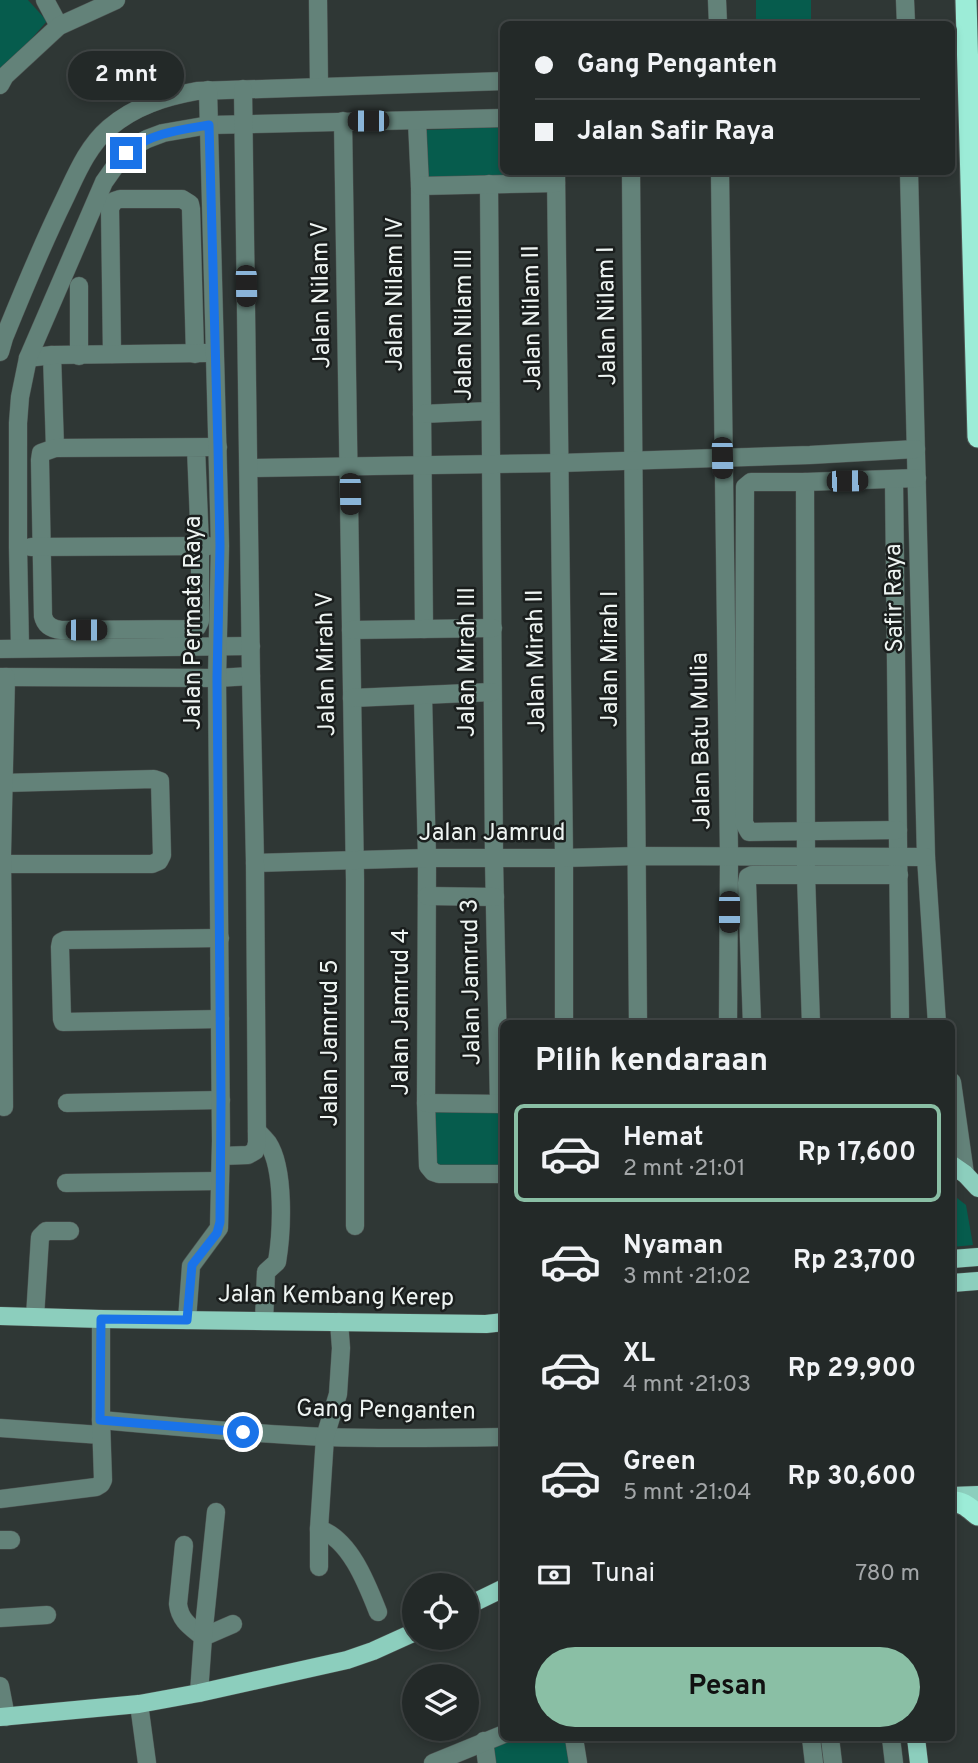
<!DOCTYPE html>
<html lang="id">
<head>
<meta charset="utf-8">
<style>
	body { margin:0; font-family:Overpass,sans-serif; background:#2b3130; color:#f1f3f6; height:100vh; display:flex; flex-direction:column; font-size:26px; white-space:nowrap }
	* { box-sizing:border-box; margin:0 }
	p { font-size:23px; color:#a3a6a8 }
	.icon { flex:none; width:38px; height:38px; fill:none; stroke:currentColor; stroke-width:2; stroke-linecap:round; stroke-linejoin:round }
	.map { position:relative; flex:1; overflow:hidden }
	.drawer { position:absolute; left:500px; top:1020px; width:455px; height:721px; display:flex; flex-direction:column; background:#232928; border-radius:10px; box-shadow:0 4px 10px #0003,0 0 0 2px #404545 }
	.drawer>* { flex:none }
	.guide { position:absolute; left:500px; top:21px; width:455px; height:154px; border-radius:10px; box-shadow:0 4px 10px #0003,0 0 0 2px #404545; display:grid; align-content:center; height:154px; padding:0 35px; background:#232928 }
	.buttons { position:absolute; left:402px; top:1573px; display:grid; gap:14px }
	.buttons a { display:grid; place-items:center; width:77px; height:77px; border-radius:50%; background:#232928; box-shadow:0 4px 10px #0003,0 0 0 2px #404545; font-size:35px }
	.end { position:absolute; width:32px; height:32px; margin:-16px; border:9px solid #1a73e8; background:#fff; box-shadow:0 0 0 4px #fff }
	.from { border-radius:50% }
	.bubble { position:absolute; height:49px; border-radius:24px; background:#232928; box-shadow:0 4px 10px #0003,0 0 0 2px #404545; font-size:23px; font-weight:700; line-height:49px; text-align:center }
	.car { position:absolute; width:21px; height:42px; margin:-21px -10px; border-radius:9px; box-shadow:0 0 5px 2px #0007; background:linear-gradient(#222 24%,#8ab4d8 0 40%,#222 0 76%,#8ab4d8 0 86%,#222 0) }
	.guide b { display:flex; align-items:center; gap:24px; height:66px; font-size:26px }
	.guide b+b { border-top:2px solid #404545 }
	.guide i { width:18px; height:18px; background:#f1f3f6 }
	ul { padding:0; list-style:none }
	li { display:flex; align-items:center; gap:21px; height:98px; margin:0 14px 10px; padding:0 21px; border:4px solid transparent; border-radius:10px }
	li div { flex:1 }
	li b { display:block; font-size:26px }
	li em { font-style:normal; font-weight:700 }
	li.on { border-color:#8abfa5 }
	li>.icon { width:63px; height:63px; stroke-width:1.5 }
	h2 { padding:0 35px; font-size:32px; line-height:84px }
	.pay { display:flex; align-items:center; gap:18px; height:77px; padding:0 35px; font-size:26px }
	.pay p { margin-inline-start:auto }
	.primary-button { display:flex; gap:14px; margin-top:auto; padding:14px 35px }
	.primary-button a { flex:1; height:80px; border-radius:42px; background:#8abfa5; color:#111; font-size:28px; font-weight:700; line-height:80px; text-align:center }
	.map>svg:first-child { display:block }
</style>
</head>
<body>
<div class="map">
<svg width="978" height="1763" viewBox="0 0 978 1763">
	<rect width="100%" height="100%" fill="#2f3735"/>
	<g fill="#065c4d">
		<path d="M 0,0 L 28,0 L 47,21 L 0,75 Z"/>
		<rect x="756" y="0" width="55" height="24"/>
		<path d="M 504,127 L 504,172 L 546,172 L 546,176 L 425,178 L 425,130 Z"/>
		<path d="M 504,1110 L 504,1165 L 435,1167 L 433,1111 Z"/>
		<path d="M 952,1194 L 966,1205 L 973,1245 L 952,1247 Z"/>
		<path d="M 504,1738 L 569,1738 L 573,1763 L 493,1763 L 490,1742 Z"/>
	</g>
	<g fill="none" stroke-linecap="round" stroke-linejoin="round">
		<g stroke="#4e5553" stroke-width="19">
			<g id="minor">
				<path d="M 45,0 L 59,26"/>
				<path d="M 318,0 L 319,86"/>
				<path d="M 717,0 L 718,24"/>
				<path d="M 905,0 L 906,24"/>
				<path d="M 0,85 L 5,76 L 59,26 L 116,0"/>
				<path d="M 343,121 L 355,880 L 355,1226"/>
				<path d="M 417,121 L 420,186 L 424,629"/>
				<path d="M 556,172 L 564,858 L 564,1024"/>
				<path d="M 631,172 L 638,1024"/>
				<path d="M 720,172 L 729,856 L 728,1024"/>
				<path d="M 909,172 L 926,857 L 937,1024"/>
				<path d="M 489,184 L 494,859 L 499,1104"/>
				<path d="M 420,186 L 556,183"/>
				<path d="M 0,352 L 4,338 C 23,291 42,245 64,200 C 76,175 87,147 109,128 C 135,106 164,97 197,91 L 504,81"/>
				<path d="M 112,354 L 110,208 L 114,201 L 120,199 L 182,199 L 190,204 L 191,209 L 195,354"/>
				<path d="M 52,355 L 55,448"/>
				<path d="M 79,356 L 79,286"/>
				<path d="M 28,358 L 52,355 L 206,353"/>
				<path d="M 422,414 L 490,411"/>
				<path d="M 196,448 L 200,546 L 200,621 L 197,627 L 189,629 L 61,630 C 52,629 45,625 43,616 L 40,460 L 41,453 L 55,448 L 218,447"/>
				<path d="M 249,468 L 560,463 L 810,455 L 916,449"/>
				<path d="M 894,480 L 900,1022 L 898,1024"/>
				<path d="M 805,482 L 806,875 L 811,1024"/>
				<path d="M 31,547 L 209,546"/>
				<path d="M 351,630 L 493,628"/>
				<path d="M 20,648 L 18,547 L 18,423 L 20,397 L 28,358 L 104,182 L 116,165 L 136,145 L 147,139 L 163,133 L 209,125 L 504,118"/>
				<path d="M 0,649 L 251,646"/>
				<path d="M 0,677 L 217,678 L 251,676"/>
				<path d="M 423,696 L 427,858 L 426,1103 L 428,1166 L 433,1172 L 439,1174 L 504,1174"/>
				<path d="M 352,698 L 492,692"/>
				<path d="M 3,783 L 154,779 L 160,781 L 162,855 L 159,861 L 152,864 L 3,864"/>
				<path d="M 898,830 L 749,832 L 744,823 L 745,487 L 751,482 L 805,482 L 917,478"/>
				<path d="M 255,863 L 427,858 L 564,858 L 637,856 L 926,857"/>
				<path d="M 427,896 L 495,897"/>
				<path d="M 220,1019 L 63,1022 L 62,1019 L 60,947 L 61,942 L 65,940 L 220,938"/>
				<path d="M 752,1024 L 747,883 L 748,877 L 752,875 L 899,875"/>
				<path d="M 952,1082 L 965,1174"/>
				<path d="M 67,1103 L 221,1100"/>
				<path d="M 426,1103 L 504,1104"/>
				<path d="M 4,1107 L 2,854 L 6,677"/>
				<path d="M 257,1131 C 261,1135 265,1139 268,1143 C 285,1169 282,1232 277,1262 L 266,1272 L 264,1321"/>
				<path d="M 221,1156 L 248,1155 L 255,1151 L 257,1143 L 255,863 L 251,676 L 243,89"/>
				<path d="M 66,1183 L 220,1181"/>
				<path d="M 35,1317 L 40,1237 L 46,1231 L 70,1231"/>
				<path d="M 187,1320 L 191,1266 L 219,1228 L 221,1141 L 217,678 L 220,546 L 208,90"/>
				<path d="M 101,1420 C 176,1427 251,1434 326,1437 C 386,1439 445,1438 504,1437"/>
				<path d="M 0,1428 L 101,1435"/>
				<path d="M 0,1499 L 96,1487 L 101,1484 L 103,1480 L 101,1420 L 101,1319"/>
				<path d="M 319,1529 C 350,1539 367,1584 378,1612"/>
				<path d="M 0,1540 L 11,1540"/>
				<path d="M 184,1545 L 178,1604 C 180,1621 191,1627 203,1637"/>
				<path d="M 319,1567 L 319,1529 L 325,1437 L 338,1394 L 341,1348 L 339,1322"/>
				<path d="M 0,1618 L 47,1615"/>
				<path d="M 203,1637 L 233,1624"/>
				<path d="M 0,1686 L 6,1717"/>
				<path d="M 199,1693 L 203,1637 L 216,1512"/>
				<path d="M 139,1704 L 147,1763"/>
				<path d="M 574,1738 L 578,1763"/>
				<path d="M 811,1738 L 814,1763"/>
				<path d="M 830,1738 L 833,1763"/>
				<path d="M 891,1738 L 894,1763"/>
				<path d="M 484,1741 L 487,1763"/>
				<path d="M 433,1763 L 504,1734"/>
			</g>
		</g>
		<g stroke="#4e5553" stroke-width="19">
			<g id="major">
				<path d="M 952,1165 L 965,1174 L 978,1188"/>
				<path d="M 952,1259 L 978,1257"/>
				<path d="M 952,1283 L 978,1281"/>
				<path d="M 0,1316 L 101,1319 L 486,1324 L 504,1322"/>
				<path d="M 952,1496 L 978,1495"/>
				<path d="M 467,1606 L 504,1588"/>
				<path d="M 0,1717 L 139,1704 L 199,1693 L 347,1660 L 373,1651 L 415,1632"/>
				<path d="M 916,1738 L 919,1763"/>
			</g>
		</g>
		<g stroke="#4e5553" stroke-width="23">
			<g id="highway">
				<path d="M 966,0 L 978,437"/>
				<path d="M 952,1502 C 963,1501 970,1509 978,1515"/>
			</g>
		</g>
		<use href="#minor" stroke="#638279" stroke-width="18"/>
		<use href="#major" stroke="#8ccebd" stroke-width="18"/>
		<use href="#highway" stroke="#9cecd7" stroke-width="21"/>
	</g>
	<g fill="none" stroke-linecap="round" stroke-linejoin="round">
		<path stroke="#1a73e8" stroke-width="9" d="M 126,153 C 151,133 178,130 209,125 L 218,447 L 220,546 L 217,678 L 221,1100 L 220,1222 L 217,1233 L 192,1265 L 187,1320 L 101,1319 L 100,1420 L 243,1432"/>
	</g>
	<g text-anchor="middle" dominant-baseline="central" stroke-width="5" stroke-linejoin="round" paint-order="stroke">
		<g font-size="24" fill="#eef4f2" stroke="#1a1e1d">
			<text transform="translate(396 294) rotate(-90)">Jalan Nilam IV</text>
			<text transform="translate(322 295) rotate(-91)">Jalan Nilam V</text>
			<text transform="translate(608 316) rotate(-91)">Jalan Nilam I</text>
			<text transform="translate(533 318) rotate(-91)">Jalan Nilam II</text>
			<text transform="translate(465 325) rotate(-90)">Jalan Nilam III</text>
			<text transform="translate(895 598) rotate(-91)">Safir Raya</text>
			<text transform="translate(194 623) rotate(-90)">Jalan Permata Raya</text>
			<text transform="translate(611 659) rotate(-90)">Jalan Mirah I</text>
			<text transform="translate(537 661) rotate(-91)">Jalan Mirah II</text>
			<text transform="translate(468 662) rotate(-90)">Jalan Mirah III</text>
			<text transform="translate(327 664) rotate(-91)">Jalan Mirah V</text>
			<text transform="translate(702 741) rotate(-91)">Jalan Batu Mulia</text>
			<text x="492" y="834">Jalan Jamrud</text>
			<text transform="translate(472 982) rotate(-91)">Jalan Jamrud 3</text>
			<text transform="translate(402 1012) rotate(-90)">Jalan Jamrud 4</text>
			<text transform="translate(331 1043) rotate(-90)">Jalan Jamrud 5</text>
			<text transform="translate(336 1297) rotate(1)">Jalan Kembang Kerep</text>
			<text transform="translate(386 1411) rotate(1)">Gang Penganten</text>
		</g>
	</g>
</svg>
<div class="buttons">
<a><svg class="icon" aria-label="locate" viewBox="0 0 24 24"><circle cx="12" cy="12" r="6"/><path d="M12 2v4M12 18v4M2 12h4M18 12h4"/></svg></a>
<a><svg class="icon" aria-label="layers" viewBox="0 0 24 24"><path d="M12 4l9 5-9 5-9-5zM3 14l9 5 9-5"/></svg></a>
</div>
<i class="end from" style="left:243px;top:1432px"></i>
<i class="end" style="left:126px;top:153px"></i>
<div class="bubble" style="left:68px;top:51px;width:116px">2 mnt</div>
<i class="car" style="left:368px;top:121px;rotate:270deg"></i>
<i class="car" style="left:246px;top:286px;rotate:179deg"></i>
<i class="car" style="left:722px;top:458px;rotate:179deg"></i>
<i class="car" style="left:847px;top:481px;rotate:89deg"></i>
<i class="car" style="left:350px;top:494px;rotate:179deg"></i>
<i class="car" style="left:86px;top:630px;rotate:90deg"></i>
<i class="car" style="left:729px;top:912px;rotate:180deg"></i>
<div class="guide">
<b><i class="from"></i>Gang Penganten</b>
<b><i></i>Jalan Safir Raya</b>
</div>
<section class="drawer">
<h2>Pilih kendaraan</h2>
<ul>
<li class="on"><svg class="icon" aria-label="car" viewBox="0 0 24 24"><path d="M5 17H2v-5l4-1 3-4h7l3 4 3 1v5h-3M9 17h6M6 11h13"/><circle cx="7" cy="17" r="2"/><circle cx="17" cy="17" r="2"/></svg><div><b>Hemat</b><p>2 mnt · 21:01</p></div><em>Rp 17,600</em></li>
<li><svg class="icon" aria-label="car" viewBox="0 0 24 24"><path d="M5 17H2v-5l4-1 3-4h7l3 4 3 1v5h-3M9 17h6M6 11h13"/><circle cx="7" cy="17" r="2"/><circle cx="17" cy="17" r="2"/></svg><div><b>Nyaman</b><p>3 mnt · 21:02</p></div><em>Rp 23,700</em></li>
<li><svg class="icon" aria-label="car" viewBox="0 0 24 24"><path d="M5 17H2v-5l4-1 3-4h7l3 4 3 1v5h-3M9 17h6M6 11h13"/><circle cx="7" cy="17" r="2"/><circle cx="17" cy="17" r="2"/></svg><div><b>XL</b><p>4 mnt · 21:03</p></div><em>Rp 29,900</em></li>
<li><svg class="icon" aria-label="car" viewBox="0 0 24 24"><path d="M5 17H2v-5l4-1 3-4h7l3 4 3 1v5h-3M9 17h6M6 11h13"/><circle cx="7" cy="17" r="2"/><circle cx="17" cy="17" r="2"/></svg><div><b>Green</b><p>5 mnt · 21:04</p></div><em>Rp 30,600</em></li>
</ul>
<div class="pay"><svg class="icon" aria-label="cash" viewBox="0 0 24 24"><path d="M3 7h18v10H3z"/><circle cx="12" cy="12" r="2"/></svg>Tunai<p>780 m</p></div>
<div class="primary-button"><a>Pesan</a></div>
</section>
</div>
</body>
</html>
